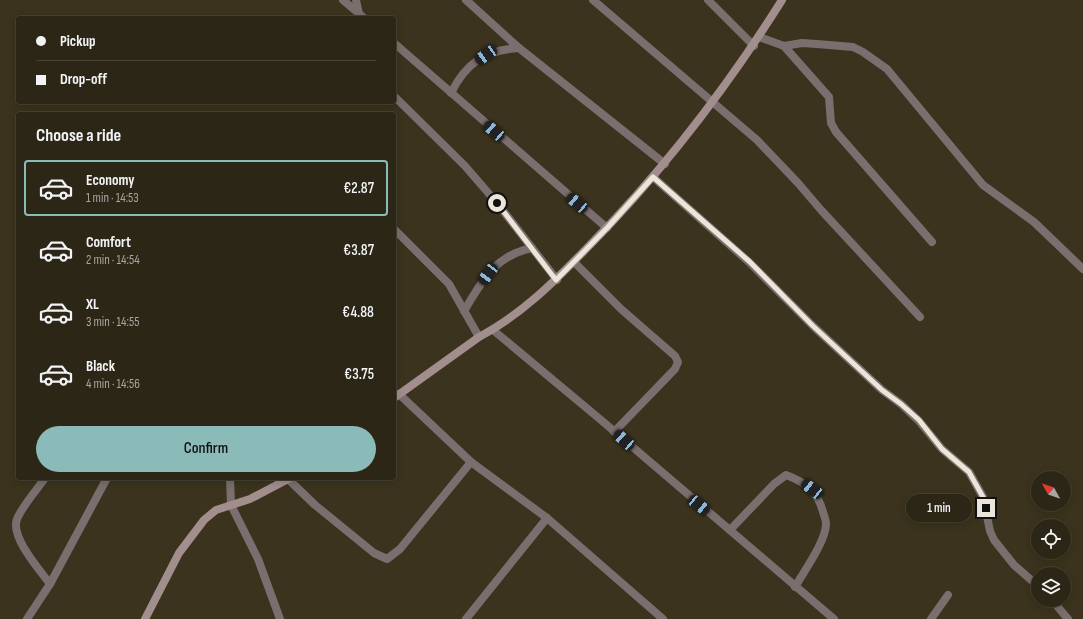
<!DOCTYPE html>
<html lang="en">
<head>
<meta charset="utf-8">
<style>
	body { margin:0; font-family:"Sofia Sans Condensed",sans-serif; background:#342e1f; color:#f1f3f6; height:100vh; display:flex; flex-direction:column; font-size:15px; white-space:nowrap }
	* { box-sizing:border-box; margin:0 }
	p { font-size:13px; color:#a6a5a1 }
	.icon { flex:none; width:22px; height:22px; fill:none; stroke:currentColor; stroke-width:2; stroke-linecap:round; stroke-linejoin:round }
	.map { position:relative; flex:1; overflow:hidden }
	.sheet { position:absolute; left:16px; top:112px; width:380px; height:368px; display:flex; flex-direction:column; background:#2c2616; border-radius:4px; box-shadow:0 2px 10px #0003,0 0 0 1px #484335 }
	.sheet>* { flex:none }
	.top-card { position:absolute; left:16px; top:16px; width:380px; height:88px; border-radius:4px; box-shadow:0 2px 10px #0003,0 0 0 1px #484335; display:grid; align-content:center; height:88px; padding:0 20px; background:#2c2616 }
	.needle { width:26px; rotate:310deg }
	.tools { position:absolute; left:1031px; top:471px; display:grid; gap:8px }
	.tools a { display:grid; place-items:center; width:40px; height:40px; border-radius:50%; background:#2c2616; box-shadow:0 2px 10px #0003,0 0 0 1px #484335; font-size:20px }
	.end { position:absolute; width:18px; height:18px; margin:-9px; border:5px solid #ebe6d9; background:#111; box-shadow:0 0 0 2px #111 }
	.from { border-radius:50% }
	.bubble { position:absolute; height:28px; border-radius:14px; background:#2c2616; box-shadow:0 2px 10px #0003,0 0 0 1px #484335; font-size:13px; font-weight:600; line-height:28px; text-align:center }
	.car { position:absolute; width:12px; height:24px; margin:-12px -6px; border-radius:5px; box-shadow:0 0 3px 1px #0007; background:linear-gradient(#222 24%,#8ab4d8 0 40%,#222 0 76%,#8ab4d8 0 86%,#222 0) }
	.top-card b { display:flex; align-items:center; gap:14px; height:38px; font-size:15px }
	.top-card b+b { border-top:1px solid #484335 }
	.top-card i { width:10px; height:10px; background:#f1f3f6 }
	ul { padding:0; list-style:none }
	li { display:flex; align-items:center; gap:12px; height:56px; margin:0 8px 6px; padding:0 12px; border:2px solid transparent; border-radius:4px }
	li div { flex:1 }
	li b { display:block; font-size:15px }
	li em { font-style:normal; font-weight:600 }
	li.active { border-color:#8bbbb9 }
	li>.icon { width:36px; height:36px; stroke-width:1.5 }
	h2 { padding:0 20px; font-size:18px; line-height:48px }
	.primary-button { display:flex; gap:8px; margin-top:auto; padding:8px 20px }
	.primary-button a { flex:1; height:46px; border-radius:24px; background:#8bbbb9; color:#111; font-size:16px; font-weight:600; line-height:46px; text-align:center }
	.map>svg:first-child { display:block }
</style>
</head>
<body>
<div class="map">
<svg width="1083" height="619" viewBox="0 0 1083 619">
	<rect width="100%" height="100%" fill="#3b331d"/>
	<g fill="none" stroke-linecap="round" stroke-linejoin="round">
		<g stroke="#7b6e6e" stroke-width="8">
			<path d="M 343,0 L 364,18"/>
			<path d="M 356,0 L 359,14"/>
			<path d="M 466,0 L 519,48 L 665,164"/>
			<path d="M 593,0 L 757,140 L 798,183 L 821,210 L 920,317"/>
			<path d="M 708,0 L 754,46"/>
			<path d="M 759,37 L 784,46 L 802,43 L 817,44 L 853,47 L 863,52 L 887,69 L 983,185 L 1034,222 L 1083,269"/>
			<path d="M 394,43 L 607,228"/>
			<path d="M 784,46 L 829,97 L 831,123 L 836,132 L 932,242"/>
			<path d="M 451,93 C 466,63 485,50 519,48"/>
			<path d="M 394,96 L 465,166 L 497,203 L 557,280"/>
			<path d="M 653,177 L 749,262 L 813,326 L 882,390 L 901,404 L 919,421 L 942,449 L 969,472 L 983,497 L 990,531 L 994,540 L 1014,565 L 1038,586"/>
			<path d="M 394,229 L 449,284 L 479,337"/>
			<path d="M 574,262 L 621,309 L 675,356 L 678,362 L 675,369 L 614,432"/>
			<path d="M 464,311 C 483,280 494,256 532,248"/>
			<path d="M 493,330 L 601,420 L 834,619"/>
			<path d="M 399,394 L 471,462 L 547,518 L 663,619"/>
			<path d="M 45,478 C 36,491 23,505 17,519 C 10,537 40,570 50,584"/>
			<path d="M 230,478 L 231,505 L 258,559 L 280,619"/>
			<path d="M 288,479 L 315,505 L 374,553 L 387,559 L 400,549 L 471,462"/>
			<path d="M 730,530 L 774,484 L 786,475 C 805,482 818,492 823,512 C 824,515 826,520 826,524 C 826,541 804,571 795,587"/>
			<path d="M 1052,600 L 1068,619"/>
			<path d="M 27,619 L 50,584 L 107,478"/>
			<path d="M 466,619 L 547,518"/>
			<path d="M 931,619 L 948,595"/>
		</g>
		<g stroke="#a38e8e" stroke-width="8">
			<path d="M 394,398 L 479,337 C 521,315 555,281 588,247 C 662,172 726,89 782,0"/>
			<path d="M 145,619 L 179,553 L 204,520 L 216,510 L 250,499 L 290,478"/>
		</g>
	</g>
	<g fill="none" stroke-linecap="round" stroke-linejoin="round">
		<path stroke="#ebe6d9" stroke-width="5" d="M 497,203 L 556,280 L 607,228 L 653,177 L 750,262 L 813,326 L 882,390 L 901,404 L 919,420 L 942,449 L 969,472 L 983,497 L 986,508"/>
	</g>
</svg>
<div class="tools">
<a><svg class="needle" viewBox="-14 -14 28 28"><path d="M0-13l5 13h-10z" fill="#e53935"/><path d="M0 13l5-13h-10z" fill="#a6a5a1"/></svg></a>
<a><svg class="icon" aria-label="locate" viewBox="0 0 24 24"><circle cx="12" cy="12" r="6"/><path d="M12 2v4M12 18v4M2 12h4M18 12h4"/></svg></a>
<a><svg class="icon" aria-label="layers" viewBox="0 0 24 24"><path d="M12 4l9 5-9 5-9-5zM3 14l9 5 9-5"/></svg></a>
</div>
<i class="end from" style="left:497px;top:203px"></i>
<i class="end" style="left:986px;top:508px"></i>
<div class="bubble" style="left:906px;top:494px;width:66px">1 min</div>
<i class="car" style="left:486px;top:55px;rotate:236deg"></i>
<i class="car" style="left:494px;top:131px;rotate:311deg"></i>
<i class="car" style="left:577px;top:203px;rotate:310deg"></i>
<i class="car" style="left:488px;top:274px;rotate:217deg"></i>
<i class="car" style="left:624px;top:440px;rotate:312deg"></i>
<i class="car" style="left:812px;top:489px;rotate:308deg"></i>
<i class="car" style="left:699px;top:505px;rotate:129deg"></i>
<div class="top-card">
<b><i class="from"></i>Pickup</b>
<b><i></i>Drop-off</b>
</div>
<section class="sheet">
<h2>Choose a ride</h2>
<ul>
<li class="active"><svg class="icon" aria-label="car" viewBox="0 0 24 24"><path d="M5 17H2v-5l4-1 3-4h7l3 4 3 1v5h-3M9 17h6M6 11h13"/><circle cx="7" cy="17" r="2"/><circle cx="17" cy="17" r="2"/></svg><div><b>Economy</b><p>1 min · 14:53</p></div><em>€2.87</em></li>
<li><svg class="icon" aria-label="car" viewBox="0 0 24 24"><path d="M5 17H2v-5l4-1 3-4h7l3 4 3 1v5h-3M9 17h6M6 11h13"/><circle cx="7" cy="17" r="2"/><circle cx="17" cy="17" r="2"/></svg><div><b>Comfort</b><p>2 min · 14:54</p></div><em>€3.87</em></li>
<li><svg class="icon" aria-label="car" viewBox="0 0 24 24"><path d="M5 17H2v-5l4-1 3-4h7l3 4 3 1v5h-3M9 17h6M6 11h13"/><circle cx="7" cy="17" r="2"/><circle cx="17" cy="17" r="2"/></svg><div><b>XL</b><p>3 min · 14:55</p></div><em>€4.88</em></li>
<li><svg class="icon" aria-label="car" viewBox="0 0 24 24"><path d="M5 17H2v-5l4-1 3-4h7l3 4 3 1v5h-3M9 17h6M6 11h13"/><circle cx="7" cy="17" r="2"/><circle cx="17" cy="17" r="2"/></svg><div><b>Black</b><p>4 min · 14:56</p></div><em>€3.75</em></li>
</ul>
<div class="primary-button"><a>Confirm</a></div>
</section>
</div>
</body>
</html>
